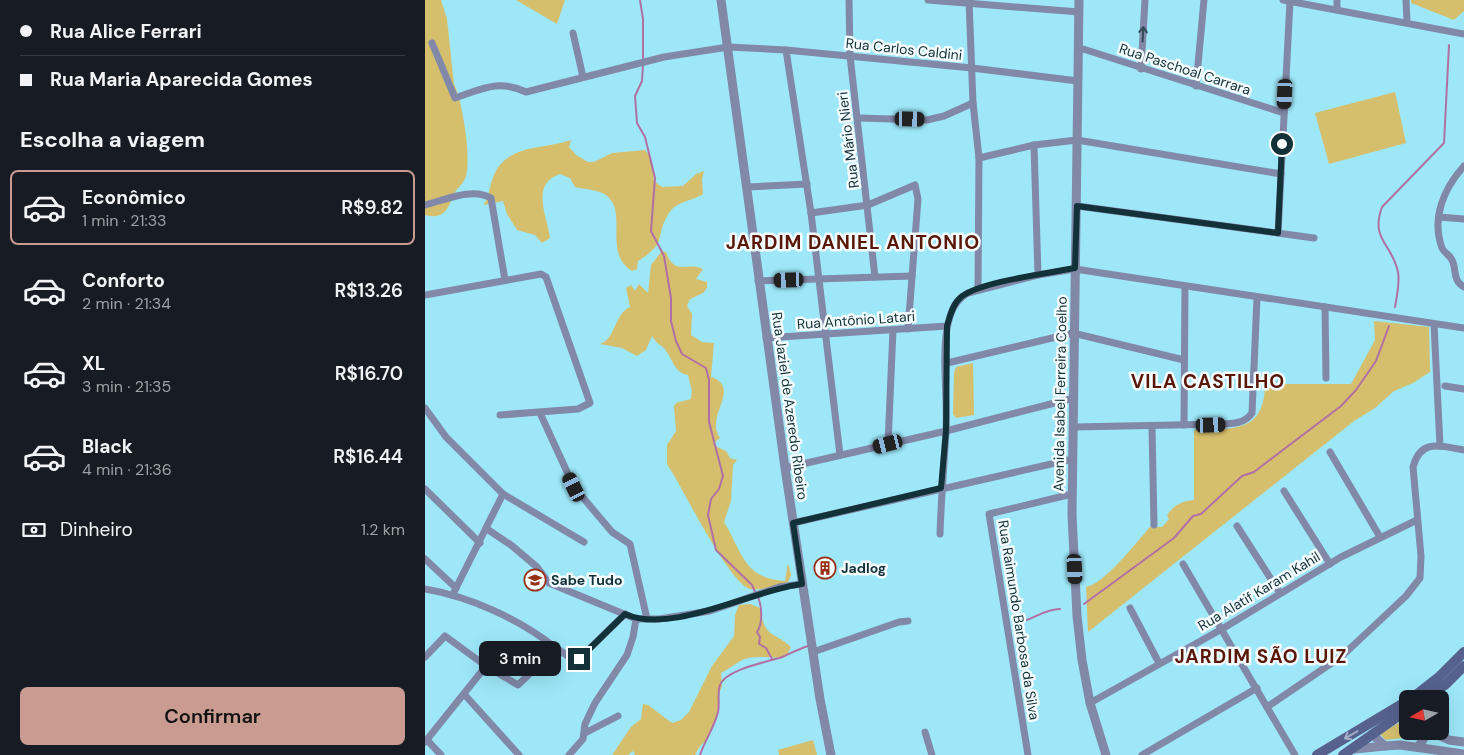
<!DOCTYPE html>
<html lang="pt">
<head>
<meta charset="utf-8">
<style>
	body { margin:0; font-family:"DM Sans",sans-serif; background:#242831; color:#f1f3f6; height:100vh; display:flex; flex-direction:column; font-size:19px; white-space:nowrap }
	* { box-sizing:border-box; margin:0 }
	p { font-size:16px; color:#9ea1a6 }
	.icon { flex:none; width:28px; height:28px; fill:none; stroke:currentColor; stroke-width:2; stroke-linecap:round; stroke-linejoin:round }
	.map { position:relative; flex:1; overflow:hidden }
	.panel { display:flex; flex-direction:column; background:#171b24; width:425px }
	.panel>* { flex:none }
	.top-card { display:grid; align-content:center; height:110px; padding:0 20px; background:#171b24 }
	.needle { width:32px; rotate:261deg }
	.controls { position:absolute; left:974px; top:690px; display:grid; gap:10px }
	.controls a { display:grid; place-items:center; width:50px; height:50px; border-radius:8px; background:#171b24; box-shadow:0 5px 20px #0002; font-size:25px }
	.end { position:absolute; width:22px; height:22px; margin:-11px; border:6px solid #123138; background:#fff; box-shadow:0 0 0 2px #fff }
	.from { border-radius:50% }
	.bubble { position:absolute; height:35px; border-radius:8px; background:#171b24; box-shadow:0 5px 20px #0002; font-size:16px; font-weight:600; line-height:35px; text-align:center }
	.car { position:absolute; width:15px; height:30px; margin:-15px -8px; border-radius:6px; box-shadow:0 0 4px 1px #0007; background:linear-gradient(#222 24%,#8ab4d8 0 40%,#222 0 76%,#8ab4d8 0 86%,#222 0) }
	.top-card b { display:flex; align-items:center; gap:18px; height:48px; font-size:19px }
	.top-card b+b { border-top:1px solid #363941 }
	.top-card i { width:12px; height:12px; background:#f1f3f6 }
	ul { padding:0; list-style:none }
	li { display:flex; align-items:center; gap:15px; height:75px; margin:0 10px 8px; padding:0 10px; border:2px solid transparent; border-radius:8px }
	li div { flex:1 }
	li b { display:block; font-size:19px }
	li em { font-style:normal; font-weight:600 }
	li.current { border-color:#c99b91 }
	li>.icon { width:45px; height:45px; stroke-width:1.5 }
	h2 { padding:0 20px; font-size:22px; line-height:60px }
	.pay { display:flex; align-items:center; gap:12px; height:55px; padding:0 20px; font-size:19px }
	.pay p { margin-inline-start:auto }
	.button { display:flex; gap:10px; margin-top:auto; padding:10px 20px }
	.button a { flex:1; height:58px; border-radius:8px; background:#c99b91; color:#111; font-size:20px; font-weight:600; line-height:58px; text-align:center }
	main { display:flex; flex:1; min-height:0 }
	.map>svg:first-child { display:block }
</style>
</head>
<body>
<main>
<section class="panel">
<div class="top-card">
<b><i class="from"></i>Rua Alice Ferrari</b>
<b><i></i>Rua Maria Aparecida Gomes</b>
</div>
<h2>Escolha a viagem</h2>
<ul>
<li class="current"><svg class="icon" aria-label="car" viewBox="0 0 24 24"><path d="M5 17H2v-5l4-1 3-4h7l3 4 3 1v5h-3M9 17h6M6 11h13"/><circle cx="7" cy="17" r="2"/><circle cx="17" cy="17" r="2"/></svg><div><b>Econômico</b><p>1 min · 21:33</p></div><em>R$9.82</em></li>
<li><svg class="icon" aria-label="car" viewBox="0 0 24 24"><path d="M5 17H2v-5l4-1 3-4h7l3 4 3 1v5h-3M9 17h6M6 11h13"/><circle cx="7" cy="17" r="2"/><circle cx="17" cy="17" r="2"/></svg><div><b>Conforto</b><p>2 min · 21:34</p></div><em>R$13.26</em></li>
<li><svg class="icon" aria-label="car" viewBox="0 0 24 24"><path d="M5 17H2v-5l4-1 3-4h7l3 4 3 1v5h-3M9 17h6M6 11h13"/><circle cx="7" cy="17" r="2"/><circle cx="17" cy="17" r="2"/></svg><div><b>XL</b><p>3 min · 21:35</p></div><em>R$16.70</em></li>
<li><svg class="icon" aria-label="car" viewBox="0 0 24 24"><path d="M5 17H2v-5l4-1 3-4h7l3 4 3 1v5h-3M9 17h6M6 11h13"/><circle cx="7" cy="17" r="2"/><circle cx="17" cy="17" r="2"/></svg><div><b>Black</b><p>4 min · 21:36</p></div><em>R$16.44</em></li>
</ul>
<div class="pay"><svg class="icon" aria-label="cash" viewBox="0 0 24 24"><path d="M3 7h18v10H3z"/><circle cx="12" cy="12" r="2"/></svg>Dinheiro<p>1.2 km</p></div>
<div class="button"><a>Confirmar</a></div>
</section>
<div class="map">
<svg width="1039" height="755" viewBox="0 0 1039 755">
	<rect width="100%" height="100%" fill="#9de7f9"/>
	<g fill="#d5bf6d">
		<path d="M 0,0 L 16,0 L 22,19 L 29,84 C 37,98 48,165 40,179 C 37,185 32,188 29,194 C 23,209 19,220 0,215 Z"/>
		<path d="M 91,0 L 140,0 L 132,24 Z"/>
		<path d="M 986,0 L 1039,0 L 1039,11 L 1029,20 L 986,3 Z"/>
		<path d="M 970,92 L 981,143 L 904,164 L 890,113 Z"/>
		<path d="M 146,140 L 144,147 L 151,155 L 163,162 L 169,162 L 187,153 L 220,150 L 226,158 L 229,181 L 237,187 L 258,186 L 271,174 L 279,171 L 277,179 L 278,194 C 266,202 253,200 244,213 C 229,236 244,242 213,261 L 212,269 L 207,271 C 177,252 204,212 181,195 C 174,190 159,189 150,187 L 145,178 L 135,174 C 105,184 122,215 125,238 L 117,243 L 110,235 L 92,230 L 82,214 L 78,201 L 59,205 C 65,194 65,180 72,169 C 88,144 122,149 146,140 Z"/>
		<path d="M 237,251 L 241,252 C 250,277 262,261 278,269 L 271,279 L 282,282 L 282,288 L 278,293 L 265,299 L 262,306 L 267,314 L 266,335 L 277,342 L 289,343 L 286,377 C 313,386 289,409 291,427 C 291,430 293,435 295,438 L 290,442 L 290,446 L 301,451 L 305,458 L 312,460 L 308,465 L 306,501 L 299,522 C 317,552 319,579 360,581 L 363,563 L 366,575 L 363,582 C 351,585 337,591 325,589 C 307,586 261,496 250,477 L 242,464 L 242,445 L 251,431 L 249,406 L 251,403 L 266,399 L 267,391 L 263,375 C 249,373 247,357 239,348 C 234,344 230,342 227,336 L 221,350 L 212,356 L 197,348 L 175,344 C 191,339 189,314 205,307 L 201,288 L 206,285 L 210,291 L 214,284 L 223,293 L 226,265 Z"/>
		<path d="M 949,321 L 1004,327 L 1005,372 L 988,383 L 969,391 L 950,408 L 929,421 L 663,632 L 661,587 C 679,584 712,542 725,527 L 737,527 L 744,519 L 742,515 C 749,505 757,501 769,500 L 769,430 C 809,428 839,434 840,384 L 926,384 L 950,340 Z"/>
		<path d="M 548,363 L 549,415 L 531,418 L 528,414 L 529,373 L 531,367 Z"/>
		<path d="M 325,604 L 335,608 C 340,639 347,630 366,647 L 361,657 C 348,659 331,654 317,660 C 310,664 304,669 296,673 L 297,686 L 293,696 L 294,707 L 292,717 L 283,739 L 275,746 L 270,755 L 210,755 L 208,751 L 203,755 L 187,755 L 206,727 L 216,719 L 218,704 L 223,705 L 247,723 L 256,720 L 264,712 L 287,666 L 309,636 L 310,615 L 314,605 Z"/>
		<path d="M 982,718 L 982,731 L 996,731 L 994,736 L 961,740 L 955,734 Z"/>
		<path d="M 388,740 L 392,755 L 354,755 L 353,750 Z"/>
	</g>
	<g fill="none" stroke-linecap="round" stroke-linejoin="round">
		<g stroke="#b170a4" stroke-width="2">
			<path d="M 215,0 L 218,19 L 218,60"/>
			<path d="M 218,64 L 217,81 L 210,96 L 212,123 L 220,137 L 230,178 L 226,231 L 239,256 L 246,298 L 246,321 L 251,341 L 257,354 L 281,368 L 284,380 L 284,422 L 298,476 L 294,489 L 286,499 L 283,515 L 291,550 L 327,585 L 330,592"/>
			<path d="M 970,307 C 972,295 975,283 973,272 C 967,243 945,240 957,207 L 1019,143 L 1024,45"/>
			<path d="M 333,597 C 337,607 338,623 332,632 L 335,637 L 334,644 L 341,648 L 347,659"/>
			<path d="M 659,604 L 749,538 L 768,516 L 776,514 L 817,476 L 829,472 L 916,406 L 931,390 L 951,361 L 964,326"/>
			<path d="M 595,622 C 610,619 619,609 635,609"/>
			<path d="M 275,755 C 280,740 289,728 293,712 C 295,704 292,693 295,685 C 301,669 343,662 357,657 C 366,653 374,649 383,646"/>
		</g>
		<g stroke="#8188a8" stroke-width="7">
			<path d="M 424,0 L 425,56 L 450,277"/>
			<path d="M 503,0 L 654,12"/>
			<path d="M 544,0 L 548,103 L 554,158 L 553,289"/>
			<path d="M 858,0 L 1039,34"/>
			<path d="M 912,0 L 912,10"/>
			<path d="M 981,0 L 982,22"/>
			<path d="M 148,33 L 158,77"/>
			<path d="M 7,43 L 30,98 C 57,89 74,79 101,92 L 239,57 L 303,47 L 361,50 L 547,68 L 653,81"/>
			<path d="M 655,48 L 859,113"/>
			<path d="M 361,50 L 386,213 L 415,455"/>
			<path d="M 716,69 L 720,0"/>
			<path d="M 771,86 L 779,0"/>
			<path d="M 433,118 L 502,120 L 519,116 L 548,103"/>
			<path d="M 609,145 L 613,275"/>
			<path d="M 554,158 L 609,145 L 652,140 L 856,174"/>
			<path d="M 1039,166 C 1019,188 1006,218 1017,248 C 1019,253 1025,255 1027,260 C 1032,270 1027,280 1039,287"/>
			<path d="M 322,187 L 382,184"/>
			<path d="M 0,205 C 20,200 47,187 66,198 L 80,280"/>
			<path d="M 652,206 L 889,238"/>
			<path d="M 386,213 L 443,205 L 490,185 L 493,199 L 483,329"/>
			<path d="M 1014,217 L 1039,219"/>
			<path d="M 853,233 L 865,1"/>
			<path d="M 333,281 L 487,276"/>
			<path d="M 0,295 L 116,274 L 121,277 L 165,403 L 153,409 L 75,415"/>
			<path d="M 900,307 L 901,378"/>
			<path d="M 1009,324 L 1015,446"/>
			<path d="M 341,338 L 522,326"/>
			<path d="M 522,363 L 648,333 L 759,360"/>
			<path d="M 1020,386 L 1039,389"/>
			<path d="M 0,408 L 21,437 L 78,494 L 159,542"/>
			<path d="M 115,413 L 149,487 L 187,532 L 205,544 L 222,619"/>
			<path d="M 759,425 L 760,286"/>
			<path d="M 649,427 L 799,424 C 811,423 820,423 827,413 L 832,298"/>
			<path d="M 727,427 L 729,525"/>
			<path d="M 463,444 L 468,330"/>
			<path d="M 905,452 L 955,537"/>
			<path d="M 360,468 L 521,431 L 649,398"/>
			<path d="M 0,489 L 55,543"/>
			<path d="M 859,491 L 905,564"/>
			<path d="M 368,523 L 648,459"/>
			<path d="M 812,526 L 855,593"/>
			<path d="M 62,529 L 86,545 L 112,567 L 124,583 L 211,619 L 234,619 L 285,611 L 354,587 L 377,584"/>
			<path d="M 515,534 C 516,500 519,466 521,431 C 523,400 516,352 523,324 C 526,310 531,300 543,293 L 613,275 L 650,269 L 1039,328"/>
			<path d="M 0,559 L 31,588"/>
			<path d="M 758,564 L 870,755"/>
			<path d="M 0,589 C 46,597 94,619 131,648"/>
			<path d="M 28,594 L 78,494"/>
			<path d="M 705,608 L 734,663"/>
			<path d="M 388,652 L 474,622 L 483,621"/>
			<path d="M 0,657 L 20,636 L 61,666 L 93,685 L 131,648 L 149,660 L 154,659 L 200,614"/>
			<path d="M 39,694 L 94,755"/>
			<path d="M 665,703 L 797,629 L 916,557 L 992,520"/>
			<path d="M 842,707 L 917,656 L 981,596 L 995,578 L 996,556 L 988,467 C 996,438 1015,446 1039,450"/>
			<path d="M 500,732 L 507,755"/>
			<path d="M 160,733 L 193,716"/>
			<path d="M 2,740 L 16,755"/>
			<path d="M 0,742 L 61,666"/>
			<path d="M 144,755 L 158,739 L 160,724 L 170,703 L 202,655 L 208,637 L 211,619"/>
			<path d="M 603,755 L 564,514 L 647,494"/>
			<path d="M 717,755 L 832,688"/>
		</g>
		<g stroke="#8188a8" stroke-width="9">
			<path d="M 296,0 L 360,468 L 395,699 L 406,755"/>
			<path d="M 654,0 L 647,515 L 652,616 L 657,660 L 665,703 L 681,755"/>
			<path d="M 1004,731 L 1024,740 L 1039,742"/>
			<path d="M 949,733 L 949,736 L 960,746 L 975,745 L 1039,754"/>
			<path d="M 993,747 L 1004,731"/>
			<path d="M 930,749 L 960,746"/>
		</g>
		<g stroke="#57618e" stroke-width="10">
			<path d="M 986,699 L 1014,677 L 1039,652"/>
			<path d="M 999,699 L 1021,684 L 1039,666"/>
			<path d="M 892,755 L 982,701"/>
			<path d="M 918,755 L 982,710"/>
		</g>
	</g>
	<defs><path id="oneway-shaft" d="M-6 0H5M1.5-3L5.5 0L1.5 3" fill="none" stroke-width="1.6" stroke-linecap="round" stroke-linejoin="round" transform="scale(1.25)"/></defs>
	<use stroke="#334b5a" href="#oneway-shaft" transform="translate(718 34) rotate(-87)"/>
	<use stroke="#a6aec6" href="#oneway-shaft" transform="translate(926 735) rotate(150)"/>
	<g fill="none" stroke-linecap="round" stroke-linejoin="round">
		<path stroke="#123138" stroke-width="6" d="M 154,659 L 200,614 C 247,635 327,590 377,584 L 368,523 L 516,488 L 521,431 L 522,326 C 525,317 527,305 535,298 C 552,282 625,273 650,268 L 652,206 L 853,233 L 857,144"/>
	</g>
	<defs>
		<g id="building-ring" transform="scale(1.125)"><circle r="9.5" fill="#f5fcfe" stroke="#983016" stroke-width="1.5"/><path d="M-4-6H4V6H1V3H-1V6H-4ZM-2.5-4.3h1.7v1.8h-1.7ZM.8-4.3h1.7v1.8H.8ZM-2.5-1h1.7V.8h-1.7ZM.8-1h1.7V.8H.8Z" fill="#983016"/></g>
		<g id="school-ring" transform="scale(1.125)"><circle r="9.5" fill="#f5fcfe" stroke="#983016" stroke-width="1.5"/><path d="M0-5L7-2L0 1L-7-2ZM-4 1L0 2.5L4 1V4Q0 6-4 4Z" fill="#983016"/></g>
	</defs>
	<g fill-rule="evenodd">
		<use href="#building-ring" x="400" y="568"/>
		<use href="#school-ring" x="110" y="580"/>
	</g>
	<g text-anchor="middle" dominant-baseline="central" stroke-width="5" stroke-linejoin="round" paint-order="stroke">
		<g font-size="14" fill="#123138" stroke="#f5fcfe">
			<text transform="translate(479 49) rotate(6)">Rua Carlos Caldini</text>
			<text transform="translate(760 69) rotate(18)">Rua Paschoal Carrara</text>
			<text transform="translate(423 140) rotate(-97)">Rua Mário Nieri</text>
			<text transform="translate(431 320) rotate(-4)">Rua Antônio Latari</text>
			<text transform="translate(635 394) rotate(-89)">Avenida Isabel Ferreira Coelho</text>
			<text transform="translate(365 406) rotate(82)">Rua Jaziel de Azeredo Ribeiro</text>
			<text transform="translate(834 591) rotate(-31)">Rua Alatif Karam Kahil</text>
			<text transform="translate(594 620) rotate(81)">Rua Raimundo Barbosa da Silva</text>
		</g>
		<g font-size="14" font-weight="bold" fill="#123138" stroke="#f5fcfe" text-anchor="start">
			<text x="416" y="568">Jadlog</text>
			<text x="126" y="580">Sabe Tudo</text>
		</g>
		<g font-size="19" font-weight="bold" letter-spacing="1" fill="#591707" stroke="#f5fcfe">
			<text x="428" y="242">JARDIM DANIEL ANTONIO</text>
			<text x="783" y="381">VILA CASTILHO</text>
			<text x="836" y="656">JARDIM SÃO LUIZ</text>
		</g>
	</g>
</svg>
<div class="controls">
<a><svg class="needle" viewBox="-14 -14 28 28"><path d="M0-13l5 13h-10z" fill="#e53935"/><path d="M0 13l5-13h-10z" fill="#9ea1a6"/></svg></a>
</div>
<i class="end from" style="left:857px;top:144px"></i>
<i class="end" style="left:154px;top:659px"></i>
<div class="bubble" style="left:54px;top:641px;width:82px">3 min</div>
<i class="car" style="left:860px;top:94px;rotate:183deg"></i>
<i class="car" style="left:485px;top:119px;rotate:91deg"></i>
<i class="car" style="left:364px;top:280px;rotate:268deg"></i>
<i class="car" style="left:786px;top:425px;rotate:88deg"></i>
<i class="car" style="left:463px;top:444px;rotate:256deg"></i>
<i class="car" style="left:149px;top:487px;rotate:334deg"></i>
<i class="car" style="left:650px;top:569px;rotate:177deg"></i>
</div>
</main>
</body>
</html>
